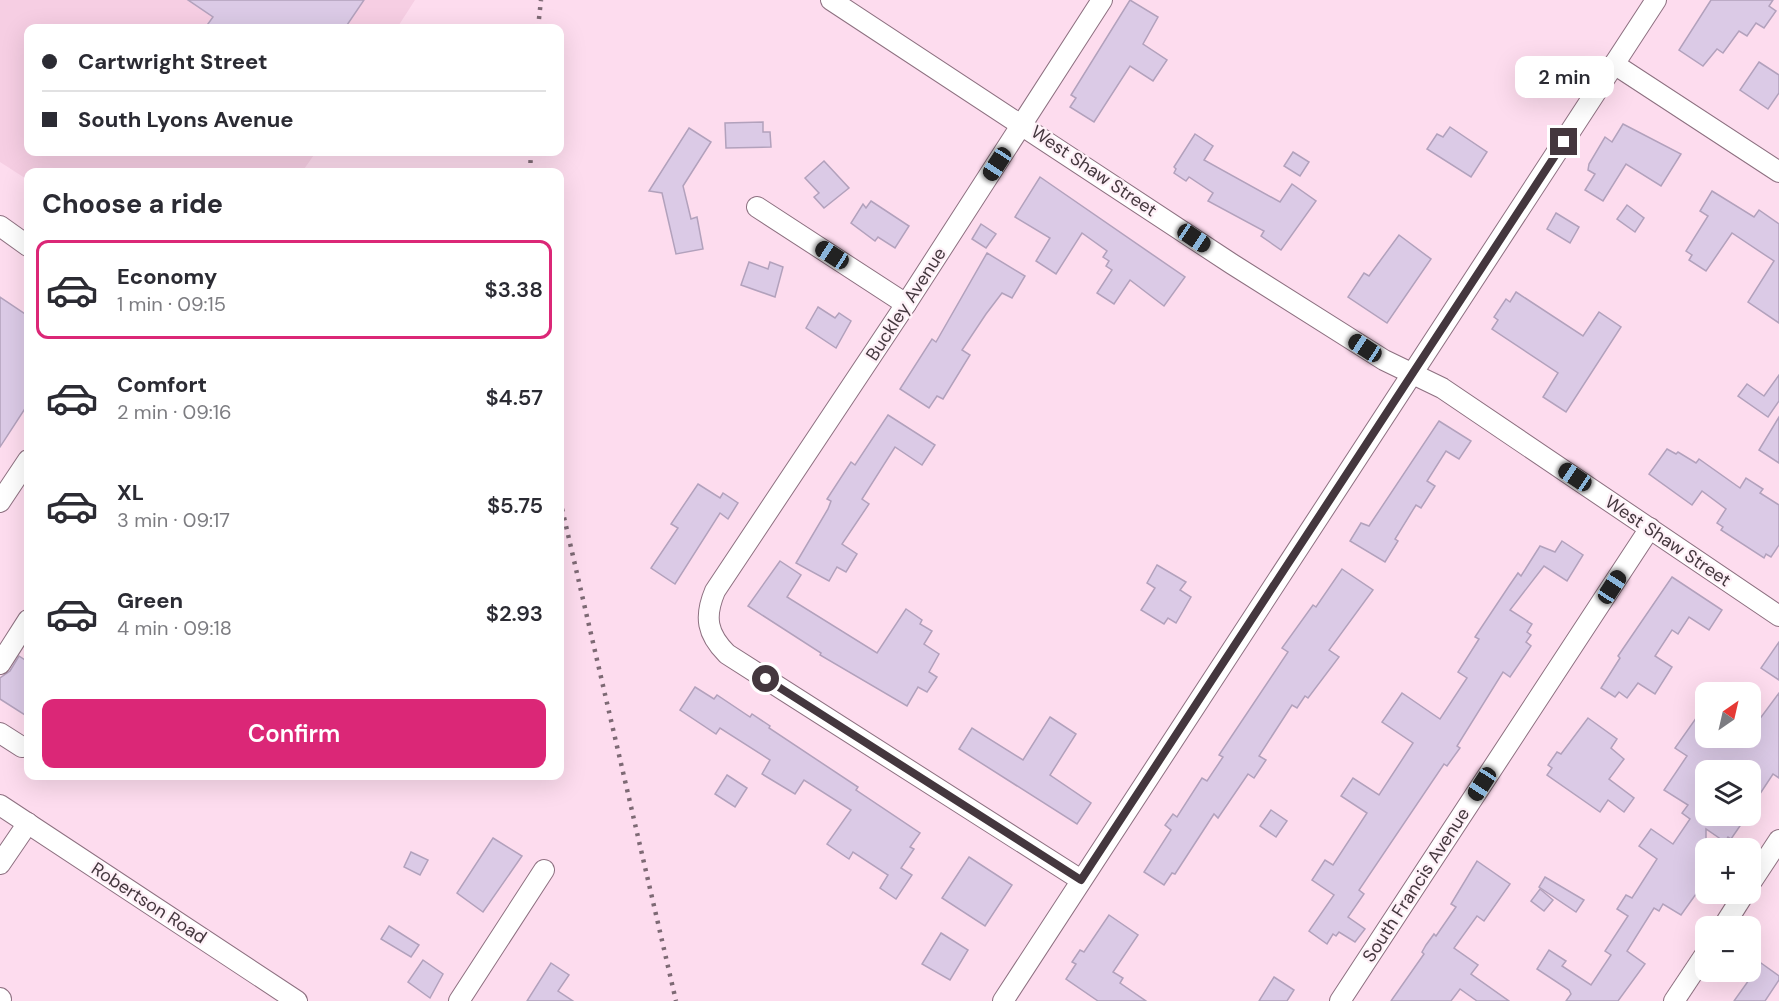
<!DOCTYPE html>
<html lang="en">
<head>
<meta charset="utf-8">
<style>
	body { margin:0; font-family:"DM Sans",sans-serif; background:#f7f7f7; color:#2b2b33; height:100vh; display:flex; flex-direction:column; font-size:22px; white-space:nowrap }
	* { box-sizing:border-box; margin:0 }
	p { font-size:20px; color:#7c7c81 }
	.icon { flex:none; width:33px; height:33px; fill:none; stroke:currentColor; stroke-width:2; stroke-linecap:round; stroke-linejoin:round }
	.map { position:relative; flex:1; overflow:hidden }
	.details { position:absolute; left:24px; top:168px; width:540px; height:612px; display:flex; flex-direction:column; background:#fff; border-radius:12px; box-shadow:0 6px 24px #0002 }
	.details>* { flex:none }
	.hud { position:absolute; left:24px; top:24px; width:540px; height:132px; border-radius:12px; box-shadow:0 6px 24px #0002; display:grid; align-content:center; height:132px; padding:0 18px; background:#fff }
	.needle { width:39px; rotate:34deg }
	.controls { position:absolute; left:1695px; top:682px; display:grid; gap:12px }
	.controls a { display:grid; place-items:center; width:66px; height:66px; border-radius:12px; background:#fff; box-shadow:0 6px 24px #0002; font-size:30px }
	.end { position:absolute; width:27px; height:27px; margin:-14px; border:8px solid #44373e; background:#fff; box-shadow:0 0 0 3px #fff }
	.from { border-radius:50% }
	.bubble { position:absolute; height:42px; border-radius:12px; background:#fff; box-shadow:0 6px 24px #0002; font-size:20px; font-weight:600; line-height:42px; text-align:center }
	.car { position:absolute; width:18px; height:36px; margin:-18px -9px; border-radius:8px; box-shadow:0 0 4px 2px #0007; background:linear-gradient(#222 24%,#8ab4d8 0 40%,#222 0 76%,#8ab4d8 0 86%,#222 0) }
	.hud b { display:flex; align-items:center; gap:21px; height:57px; font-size:22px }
	.hud b+b { border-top:2px solid #e1e1e2 }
	.hud i { width:15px; height:15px; background:#2b2b33 }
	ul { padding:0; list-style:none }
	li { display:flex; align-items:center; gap:18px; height:99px; margin:0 12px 9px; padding:0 6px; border:3px solid transparent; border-radius:12px }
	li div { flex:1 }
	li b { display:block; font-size:22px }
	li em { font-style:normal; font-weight:600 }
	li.on { border-color:#db2777 }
	li>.icon { width:54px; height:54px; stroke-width:1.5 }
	h2 { padding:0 18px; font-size:27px; line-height:72px }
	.action { display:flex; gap:12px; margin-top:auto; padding:12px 18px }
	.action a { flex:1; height:69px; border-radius:12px; background:#db2777; color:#fff; font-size:24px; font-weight:600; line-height:69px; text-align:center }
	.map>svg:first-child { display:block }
</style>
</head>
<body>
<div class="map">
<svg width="1779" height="1001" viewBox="0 0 1779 1001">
	<rect width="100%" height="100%" fill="#fddcee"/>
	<path fill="#f6cee3" d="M 0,0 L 415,0 L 397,28 L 28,28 L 28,152 L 316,152 L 302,172 L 28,172 L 28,180 L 0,162 Z"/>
	<g fill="#dbcae6" stroke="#b2a1bc" stroke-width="1.5">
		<path d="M 188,0 L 364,0 L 345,28 L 205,28 L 213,17 Z"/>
		<path d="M 1130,0 L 1158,17 L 1143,44 L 1167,60 L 1153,81 L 1130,66 L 1094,122 L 1070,107 L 1076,98 L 1071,95 Z"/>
		<path d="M 1711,0 L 1773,0 L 1769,6 L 1776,11 L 1764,28 L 1756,23 L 1747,36 L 1739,31 L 1723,53 L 1717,49 L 1703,66 L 1679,50 Z"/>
		<path d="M 1759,62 L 1779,75 L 1779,93 L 1768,109 L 1740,90 Z"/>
		<path d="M 763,122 L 763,132 L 770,132 L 771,147 L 726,148 L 725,123 Z"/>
		<path d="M 1623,124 L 1681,154 L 1661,186 L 1626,164 L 1603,201 L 1585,190 L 1595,174 L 1588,170 L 1589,164 L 1605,137 L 1612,142 Z"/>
		<path d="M 1450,127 L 1487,152 L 1471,177 L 1427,149 L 1437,134 L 1443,137 Z"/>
		<path d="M 689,128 L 711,142 L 683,186 L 691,219 L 697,217 L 703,249 L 676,254 L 662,193 L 649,191 Z"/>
		<path d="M 1195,134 L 1213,146 L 1204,160 L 1280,202 L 1292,184 L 1316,201 L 1281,250 L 1261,236 L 1264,231 L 1208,201 L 1213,193 L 1189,177 L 1186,181 L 1174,173 L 1176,169 L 1174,167 Z"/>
		<path d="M 1293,152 L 1309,162 L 1300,176 L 1284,166 Z"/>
		<path d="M 824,161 L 849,188 L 824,208 L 814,197 L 819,193 L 805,178 Z"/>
		<path d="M 1040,177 L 1185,277 L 1164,306 L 1130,280 L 1114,304 L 1097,293 L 1112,270 L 1106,266 L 1109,261 L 1103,257 L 1107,251 L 1082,233 L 1056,274 L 1036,261 L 1050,238 L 1015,217 Z"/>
		<path d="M 1712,191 L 1754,217 L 1759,210 L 1779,224 L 1779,323 L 1748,302 L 1774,261 L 1732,233 L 1706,271 L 1689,260 L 1692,255 L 1686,251 L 1708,216 L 1700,211 Z"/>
		<path d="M 871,201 L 909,226 L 895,248 L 878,237 L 875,241 L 851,223 L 863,204 L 866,208 Z"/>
		<path d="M 1627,205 L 1644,218 L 1635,232 L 1617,219 Z"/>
		<path d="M 1556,213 L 1579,227 L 1570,243 L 1547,229 Z"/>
		<path d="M 981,224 L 996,234 L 986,248 L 972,239 Z"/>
		<path d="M 1399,235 L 1431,259 L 1387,323 L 1348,297 L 1364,273 L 1369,276 Z"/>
		<path d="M 987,253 L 1025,276 L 1012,298 L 1002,293 L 986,314 L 962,350 L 970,355 L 943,399 L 937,396 L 929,408 L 900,389 L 932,339 L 936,342 Z"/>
		<path d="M 749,262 L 768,269 L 770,262 L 783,267 L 775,297 L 741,285 Z"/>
		<path d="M 1516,292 L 1583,336 L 1599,312 L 1621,327 L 1566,412 L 1543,397 L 1558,373 L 1492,329 L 1498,320 L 1494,317 L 1506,299 L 1510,302 Z"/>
		<path d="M 0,297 L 28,316 L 28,404 L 0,447 Z"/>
		<path d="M 818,307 L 835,318 L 839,313 L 851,321 L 836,348 L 806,328 Z"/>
		<path d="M 1779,375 L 1779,401 L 1768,417 L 1738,396 L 1747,384 L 1764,396 Z"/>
		<path d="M 888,415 L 935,445 L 922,465 L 895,447 L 862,499 L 869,504 L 842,544 L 857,554 L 846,572 L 837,567 L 829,581 L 796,563 L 828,509 L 831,501 L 827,499 L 851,462 L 855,465 Z"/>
		<path d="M 1779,417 L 1779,463 L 1759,450 Z"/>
		<path d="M 1439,421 L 1471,441 L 1459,459 L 1446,451 L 1427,481 L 1435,486 L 1421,508 L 1416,505 L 1395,539 L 1398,541 L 1385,562 L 1350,541 L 1361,523 L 1369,526 Z"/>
		<path d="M 1667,449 L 1676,454 L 1678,452 L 1696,463 L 1699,459 L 1740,488 L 1746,478 L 1763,489 L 1760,493 L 1779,505 L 1779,545 L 1771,557 L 1766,554 L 1764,558 L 1721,530 L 1723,527 L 1717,523 L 1726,509 L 1702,491 L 1692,505 L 1649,474 Z"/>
		<path d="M 698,484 L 720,498 L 723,493 L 738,503 L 728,519 L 720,513 L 675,584 L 651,568 L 678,528 L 671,524 Z"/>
		<path d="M 1562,541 L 1583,555 L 1567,581 L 1544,566 L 1510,610 L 1532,624 L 1527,632 L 1531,635 L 1526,642 L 1531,646 L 1510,677 L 1503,672 L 1457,746 L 1460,748 L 1447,766 L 1444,764 L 1359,890 L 1364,894 L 1348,917 L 1365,929 L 1355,942 L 1339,932 L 1336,936 L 1333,934 L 1327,944 L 1309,931 L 1334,895 L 1312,880 L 1325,860 L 1333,865 L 1367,813 L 1341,796 L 1353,778 L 1379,795 L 1413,743 L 1382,722 L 1402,693 L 1440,719 L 1467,678 L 1458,672 L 1479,639 L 1475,637 L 1509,586 L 1518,573 L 1521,576 L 1540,546 L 1555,552 Z"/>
		<path d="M 780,561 L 801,575 L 787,597 L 877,653 L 906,609 L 922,620 L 920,624 L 932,631 L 924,644 L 939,654 L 929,672 L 937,677 L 927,692 L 918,687 L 907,706 L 820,655 L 821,653 L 748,606 Z"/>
		<path d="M 1157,565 L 1186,582 L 1180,590 L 1191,597 L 1176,623 L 1168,618 L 1164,624 L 1141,610 L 1155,588 L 1147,583 Z"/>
		<path d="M 1342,569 L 1373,590 L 1329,650 L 1339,657 L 1308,698 L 1305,696 L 1297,708 L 1292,705 L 1259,756 L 1266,760 L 1254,778 L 1248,774 L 1218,818 L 1214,814 L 1175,874 L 1172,873 L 1164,885 L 1144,872 L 1171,830 L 1165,825 L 1173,814 L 1177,817 L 1202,778 L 1207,781 L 1223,757 L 1219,755 L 1288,652 L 1282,648 L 1313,605 L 1316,607 Z"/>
		<path d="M 1672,577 L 1722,610 L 1709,630 L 1689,617 L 1678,634 L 1672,630 L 1655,656 L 1672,667 L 1655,694 L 1638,683 L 1627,698 L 1619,692 L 1615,697 L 1601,688 L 1620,658 L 1618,656 Z"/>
		<path d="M 1779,642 L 1779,680 L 1761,668 Z"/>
		<path d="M 19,656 L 28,662 L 28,717 L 0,699 L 0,678 L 10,671 Z"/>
		<path d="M 695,687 L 714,699 L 717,695 L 750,717 L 752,714 L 770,726 L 769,728 L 858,787 L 856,790 L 920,833 L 910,847 L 914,849 L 901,868 L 912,875 L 896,899 L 880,888 L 888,875 L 853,852 L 849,859 L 827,844 L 851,810 L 804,780 L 795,794 L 762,774 L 770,760 L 720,728 L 716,734 L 680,710 Z"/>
		<path d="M 1779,693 L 1779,778 L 1773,774 L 1750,809 L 1750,771 L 1706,771 L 1706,816 L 1743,816 L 1737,824 L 1740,826 L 1731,839 L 1728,837 L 1725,842 L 1706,829 L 1706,880 L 1681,915 L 1663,904 L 1659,911 L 1654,908 L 1627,951 L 1645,964 L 1618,1001 L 1566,1001 L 1571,994 L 1569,990 L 1537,969 L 1549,950 L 1566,961 L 1562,966 L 1591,985 L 1611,955 L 1605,951 L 1628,916 L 1617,909 L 1626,895 L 1632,898 L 1657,859 L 1639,846 L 1651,829 L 1673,844 L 1690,819 L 1682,813 L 1688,805 L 1664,790 L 1687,756 L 1675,748 L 1706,704 L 1706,738 L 1750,738 L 1750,732 Z"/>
		<path d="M 1050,717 L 1076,734 L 1050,775 L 1091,803 L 1077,824 L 959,749 L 972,728 L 1023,760 Z"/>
		<path d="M 1588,718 L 1617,739 L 1611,748 L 1624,759 L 1609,779 L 1634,798 L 1624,812 L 1608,800 L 1600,812 L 1547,775 L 1552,768 L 1548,765 L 1557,752 L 1561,754 Z"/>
		<path d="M 727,775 L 747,788 L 735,807 L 715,794 Z"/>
		<path d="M 1271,810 L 1287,821 L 1276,837 L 1260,826 Z"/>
		<path d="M 493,838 L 522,856 L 483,912 L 457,893 Z"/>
		<path d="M 411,852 L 428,860 L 420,875 L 404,867 Z"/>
		<path d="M 969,857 L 1012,885 L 985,926 L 942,898 Z"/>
		<path d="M 1477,861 L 1510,884 L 1484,921 L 1477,916 L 1454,948 L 1478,965 L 1471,974 L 1509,1001 L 1477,1001 L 1460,989 L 1451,1001 L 1391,1001 L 1424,954 L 1422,952 L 1426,945 L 1434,934 L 1436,936 L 1456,907 L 1451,904 Z"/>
		<path d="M 1545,877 L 1584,900 L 1576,912 L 1539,887 Z"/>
		<path d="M 1540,889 L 1553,900 L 1544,911 L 1531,901 Z"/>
		<path d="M 1109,915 L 1138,935 L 1113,972 L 1123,978 L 1120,983 L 1146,1001 L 1098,1001 L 1066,979 L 1076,964 L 1072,962 L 1080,950 L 1084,952 Z"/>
		<path d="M 389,926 L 419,945 L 411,957 L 381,939 Z"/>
		<path d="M 941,933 L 968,950 L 950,980 L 922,964 Z"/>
		<path d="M 423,960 L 443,974 L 430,998 L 408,982 Z"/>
		<path d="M 551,963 L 569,975 L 558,991 L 573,1001 L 527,1001 Z"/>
		<path d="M 1761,963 L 1779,976 L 1779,980 L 1765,1001 L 1734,1001 Z"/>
		<path d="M 1274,977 L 1294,990 L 1287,1001 L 1259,1001 Z"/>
	</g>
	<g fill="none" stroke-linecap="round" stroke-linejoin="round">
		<g stroke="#8d7080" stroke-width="22">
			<g id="minor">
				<path d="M 831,0 L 1232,264 L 1384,360 L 1442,388 L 1779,616"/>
				<path d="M 1614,64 L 1779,172"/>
				<path d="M 757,207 L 906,304"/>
				<path d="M 0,226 L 28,246"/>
				<path d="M 0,502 L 28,460"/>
				<path d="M 0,664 L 28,620"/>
				<path d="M 0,733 L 22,747"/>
				<path d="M 0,805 L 297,1001"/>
				<path d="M 0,864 L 28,823"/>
				<path d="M 1081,880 L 727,654 C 707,634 704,617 715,591 L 906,304 L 1102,0"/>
				<path d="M 1750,884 L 1779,840"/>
				<path d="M 1723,927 L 1744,894"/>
				<path d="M 0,998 L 1,999"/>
				<path d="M 459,1001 L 544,870"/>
				<path d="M 1003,1001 L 1656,0"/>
				<path d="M 1340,1001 L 1650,528"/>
				<path d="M 1674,1001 L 1706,953"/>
			</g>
		</g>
		<use href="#minor" stroke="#fff" stroke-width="20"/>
		<g stroke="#7d6974" stroke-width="4.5" stroke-dasharray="3 6" stroke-linecap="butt">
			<path d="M 538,28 L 541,0"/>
			<path d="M 530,172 L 531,152"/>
			<path d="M 560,500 L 676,1001"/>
		</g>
	</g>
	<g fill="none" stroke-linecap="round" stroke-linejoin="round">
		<path stroke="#44373e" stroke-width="8" d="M 766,679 L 1081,880 L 1564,142"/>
	</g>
	<g text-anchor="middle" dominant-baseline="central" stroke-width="4.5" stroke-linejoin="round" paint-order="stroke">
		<g font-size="18" fill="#44373e" stroke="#fef0f7">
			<text transform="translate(1094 171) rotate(34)">West Shaw Street</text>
			<text transform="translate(906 304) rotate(-57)">Buckley Avenue</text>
			<text transform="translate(1668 541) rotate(34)">West Shaw Street</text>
			<text transform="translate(1416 885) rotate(-57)">South Francis Avenue</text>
			<text transform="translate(149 903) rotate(33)">Robertson Road</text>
		</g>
	</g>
</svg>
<div class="controls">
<a><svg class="needle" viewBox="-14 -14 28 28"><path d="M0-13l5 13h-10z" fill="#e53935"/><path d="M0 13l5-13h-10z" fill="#7c7c81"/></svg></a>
<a><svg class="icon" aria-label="layers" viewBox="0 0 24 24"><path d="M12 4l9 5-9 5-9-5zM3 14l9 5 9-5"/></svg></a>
<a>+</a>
<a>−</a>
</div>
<i class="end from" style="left:766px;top:679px"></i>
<i class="end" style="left:1564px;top:142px"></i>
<div class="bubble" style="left:1515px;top:56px;width:99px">2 min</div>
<i class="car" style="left:997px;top:164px;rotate:213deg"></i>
<i class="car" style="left:1194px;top:238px;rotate:124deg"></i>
<i class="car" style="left:832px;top:255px;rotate:303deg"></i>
<i class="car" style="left:1365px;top:348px;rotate:303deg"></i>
<i class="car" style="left:1575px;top:477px;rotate:304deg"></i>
<i class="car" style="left:1612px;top:587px;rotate:33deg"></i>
<i class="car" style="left:1482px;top:784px;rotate:213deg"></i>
<div class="hud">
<b><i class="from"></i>Cartwright Street</b>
<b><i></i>South Lyons Avenue</b>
</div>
<section class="details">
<h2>Choose a ride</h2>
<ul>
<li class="on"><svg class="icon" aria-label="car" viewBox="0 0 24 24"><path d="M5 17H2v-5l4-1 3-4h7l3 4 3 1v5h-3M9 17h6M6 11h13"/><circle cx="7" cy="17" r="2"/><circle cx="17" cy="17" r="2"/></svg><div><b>Economy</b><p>1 min · 09:15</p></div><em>$3.38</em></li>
<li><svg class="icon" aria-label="car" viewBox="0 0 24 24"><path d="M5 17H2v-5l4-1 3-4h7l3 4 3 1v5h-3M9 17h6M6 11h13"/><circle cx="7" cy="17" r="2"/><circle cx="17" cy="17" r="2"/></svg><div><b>Comfort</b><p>2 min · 09:16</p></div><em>$4.57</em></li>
<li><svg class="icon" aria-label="car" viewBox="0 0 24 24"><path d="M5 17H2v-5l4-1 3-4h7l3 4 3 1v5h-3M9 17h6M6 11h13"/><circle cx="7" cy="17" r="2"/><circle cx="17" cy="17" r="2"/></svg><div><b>XL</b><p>3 min · 09:17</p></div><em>$5.75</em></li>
<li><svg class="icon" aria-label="car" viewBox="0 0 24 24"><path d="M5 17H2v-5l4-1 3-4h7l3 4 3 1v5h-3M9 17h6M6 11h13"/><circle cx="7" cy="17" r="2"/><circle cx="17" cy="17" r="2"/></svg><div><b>Green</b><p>4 min · 09:18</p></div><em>$2.93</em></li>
</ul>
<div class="action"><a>Confirm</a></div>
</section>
</div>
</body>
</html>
